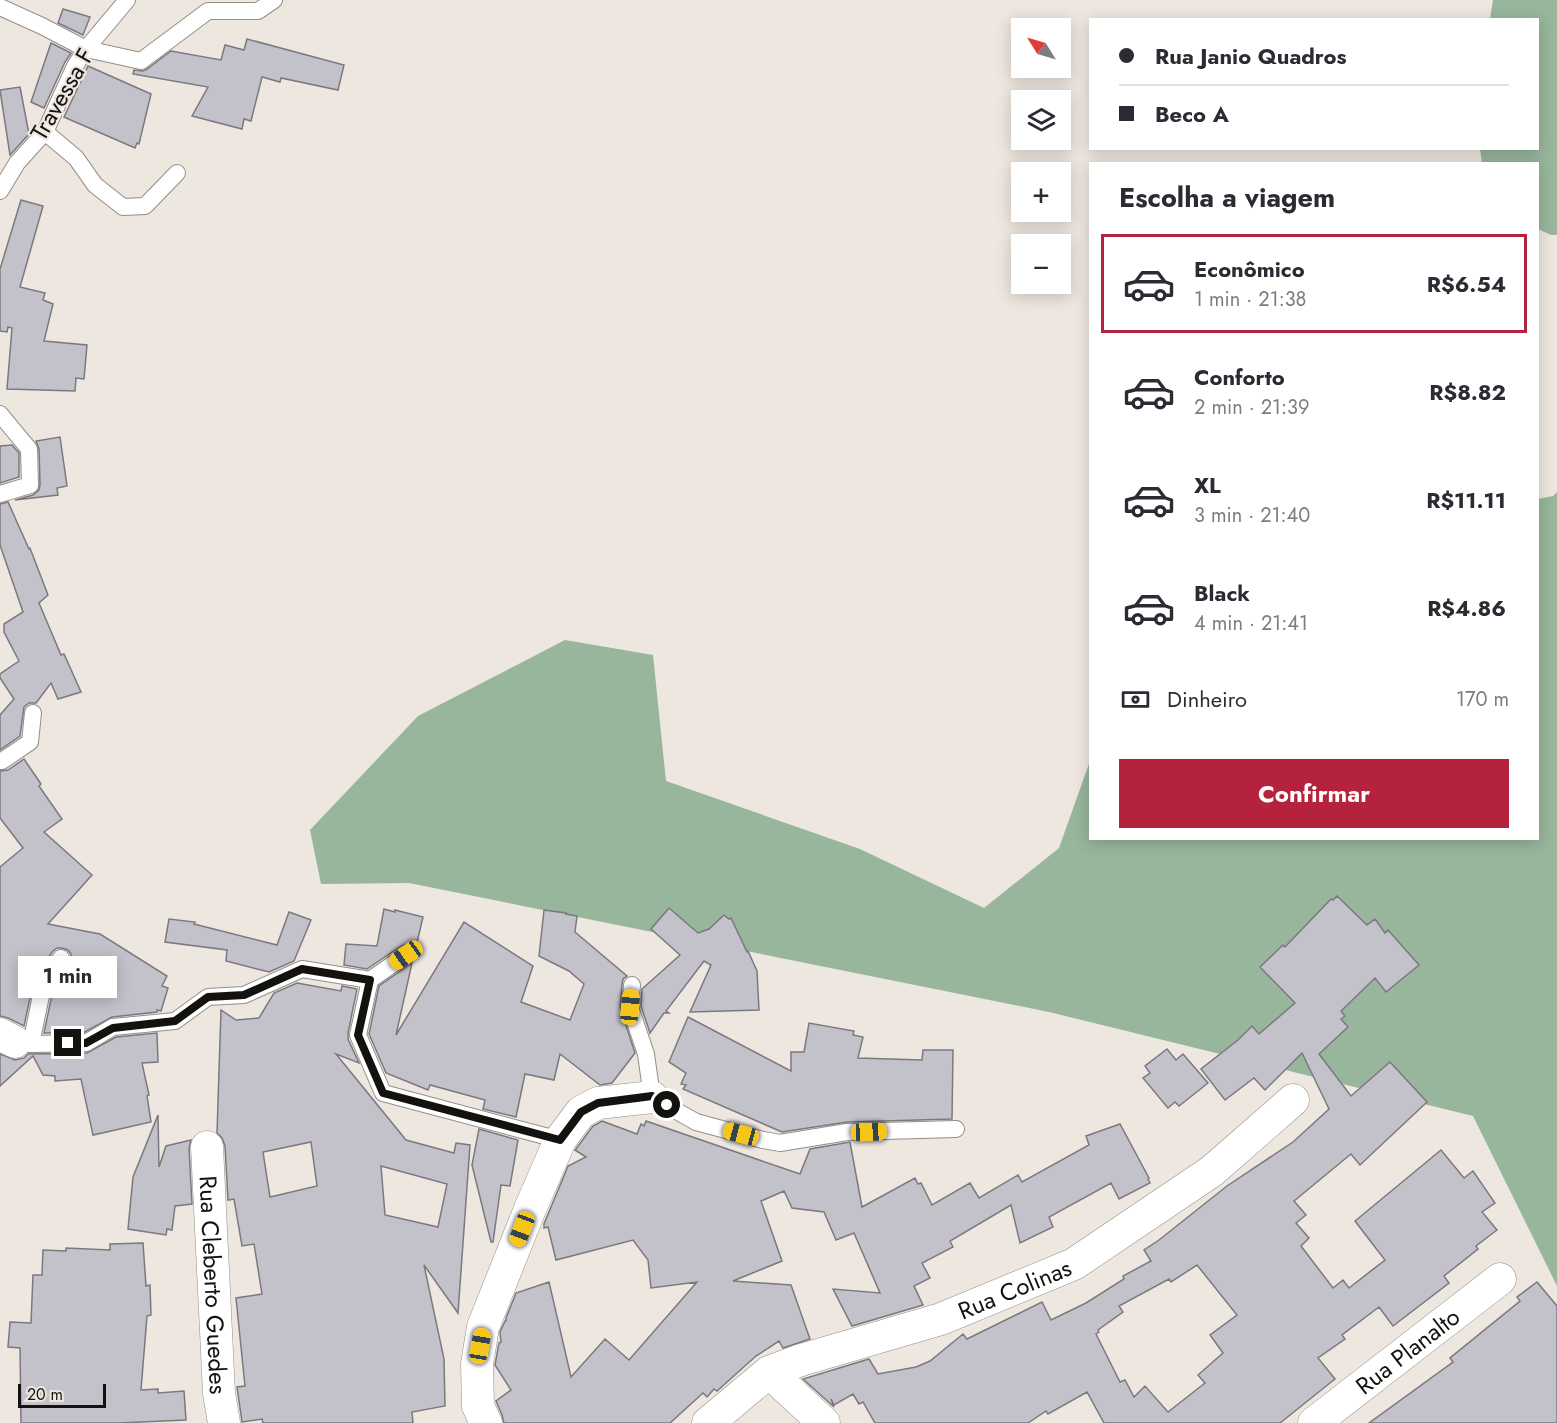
<!DOCTYPE html>
<html lang="pt">
<head>
<meta charset="utf-8">
<style>
	body { margin:0; font-family:Jost,sans-serif; background:#f7f7f7; color:#2b2b33; height:100vh; display:flex; flex-direction:column; font-size:22px; white-space:nowrap }
	* { box-sizing:border-box; margin:0 }
	p { font-size:20px; color:#7c7c81 }
	.icon { flex:none; width:33px; height:33px; fill:none; stroke:currentColor; stroke-width:2; stroke-linecap:round; stroke-linejoin:round }
	.map { position:relative; flex:1; overflow:hidden }
	.side { position:absolute; left:1089px; top:162px; width:450px; height:678px; display:flex; flex-direction:column; background:#fff; border-radius:0px; box-shadow:0 3px 15px #0003 }
	.side>* { flex:none }
	.top-card { position:absolute; left:1089px; top:18px; width:450px; height:132px; border-radius:0px; box-shadow:0 3px 15px #0003; display:grid; align-content:center; height:132px; padding:0 30px; background:#fff }
	.needle { width:39px; rotate:307deg }
	.buttons { position:absolute; left:1011px; top:18px; display:grid; gap:12px }
	.buttons a { display:grid; place-items:center; width:60px; height:60px; border-radius:0px; background:#fff; box-shadow:0 3px 15px #0003; font-size:30px }
	.scale { position:absolute; left:18px; bottom:15px; width:88px; box-sizing:border-box; padding-left:6px; border:3px solid #14120f; border-top:0; font-size:16px; line-height:21px; white-space:nowrap; color:#14120f; -webkit-text-stroke:4px #eee7e0; paint-order:stroke }
	.end { position:absolute; width:27px; height:27px; margin:-14px; border:8px solid #14120f; background:#fff; box-shadow:0 0 0 3px #fff }
	.from { border-radius:50% }
	.bubble { position:absolute; height:42px; border-radius:0px; background:#fff; box-shadow:0 3px 15px #0003; font-size:20px; font-weight:700; line-height:42px; text-align:center }
	.car { position:absolute; width:18px; height:36px; margin:-18px -9px; border-radius:8px; box-shadow:0 0 4px 2px #0007; background:linear-gradient(#f5c518 24%,#345 0 40%,#f5c518 0 76%,#345 0 86%,#f5c518 0) }
	.top-card b { display:flex; align-items:center; gap:21px; height:57px; font-size:22px }
	.top-card b+b { border-top:2px solid #e1e1e2 }
	.top-card i { width:15px; height:15px; background:#2b2b33 }
	ul { padding:0; list-style:none }
	li { display:flex; align-items:center; gap:18px; height:99px; margin:0 12px 9px; padding:0 18px; border:3px solid transparent; border-radius:0px }
	li div { flex:1 }
	li b { display:block; font-size:22px }
	li em { font-style:normal; font-weight:700 }
	li.active { border-color:#b4223d }
	li>.icon { width:54px; height:54px; stroke-width:1.5 }
	h2 { padding:0 30px; font-size:27px; line-height:72px }
	.pay { display:flex; align-items:center; gap:15px; height:66px; padding:0 30px; font-size:22px }
	.pay p { margin-inline-start:auto }
	.cta { display:flex; gap:12px; margin-top:auto; padding:12px 30px }
	.cta a { flex:1; height:69px; border-radius:0px; background:#b4223d; color:#fff; font-size:24px; font-weight:700; line-height:69px; text-align:center }
	.map>svg:first-child { display:block }
</style>
</head>
<body>
<div class="map">
<svg width="1557" height="1423" viewBox="0 0 1557 1423">
	<rect width="100%" height="100%" fill="#eee7e0"/>
	<g fill="#98b69c">
		<path d="M 1493,0 L 1557,0 L 1557,235 L 1551,235 L 1538,229 L 1538,164 L 1482,163 L 1480,149 L 1538,148 L 1538,20 L 1490,19 Z"/>
		<path d="M 1557,492 L 1557,1286 L 1473,1116 L 1049,1012 L 409,883 L 321,884 L 310,830 L 418,716 L 565,640 L 653,655 L 666,781 L 860,849 L 984,908 L 1059,848 L 1090,761 L 1090,838 L 1538,838 L 1538,499 L 1553,496 Z"/>
	</g>
	<g fill="#c3c1c9" stroke="#7b7880" stroke-width="1.5" fill-rule="evenodd">
		<path d="M 63,9 L 90,17 L 83,35 L 58,23 Z"/>
		<path d="M 247,39 L 344,65 L 338,90 L 281,78 L 280,82 L 262,77 L 251,121 L 244,119 L 242,129 L 192,116 L 208,87 L 133,74 L 134,70 L 143,71 L 147,69 L 171,51 L 221,60 L 225,45 L 244,50 Z"/>
		<path d="M 51,43 L 71,53 L 65,62 L 44,108 L 31,102 Z"/>
		<path d="M 88,66 L 151,94 L 139,144 L 137,143 L 135,148 L 64,117 Z"/>
		<path d="M 20,87 L 29,134 L 10,155 L 0,90 Z"/>
		<path d="M 21,200 L 43,206 L 20,287 L 45,293 L 43,300 L 53,304 L 44,341 L 87,345 L 84,379 L 76,378 L 75,391 L 7,389 L 12,328 L 8,327 L 7,332 L 0,331 L 0,269 Z"/>
		<path d="M 60,437 L 67,486 L 57,488 L 58,495 L 15,500 L 33,495 L 39,490 L 40,485 L 39,449 L 36,441 Z"/>
		<path d="M 12,445 L 19,453 L 19,477 L 0,483 L 0,446 Z"/>
		<path d="M 8,502 L 29,549 L 30,548 L 48,595 L 39,603 L 61,655 L 64,654 L 81,692 L 58,699 L 51,683 L 36,703 L 29,703 L 24,707 L 20,736 L 0,750 L 0,715 L 14,699 L 0,678 L 0,674 L 19,661 L 4,632 L 4,624 L 23,612 L 0,545 L 0,504 Z"/>
		<path d="M 24,759 L 41,784 L 39,786 L 62,819 L 44,832 L 92,875 L 48,924 L 100,934 L 167,976 L 162,986 L 168,988 L 161,1011 L 157,1010 L 157,1012 L 112,1017 L 83,1033 L 44,1033 L 54,985 L 71,960 L 71,954 L 68,950 L 62,948 L 57,948 L 53,951 L 35,975 L 24,1026 L 8,1018 L 0,1016 L 0,867 L 23,848 L 0,818 L 0,771 L 8,770 Z"/>
		<path d="M 1337,896 L 1367,925 L 1375,919 L 1385,933 L 1388,930 L 1419,965 L 1386,992 L 1375,978 L 1341,1011 L 1345,1016 L 1341,1019 L 1348,1027 L 1319,1054 L 1351,1096 L 1390,1062 L 1427,1102 L 1360,1165 L 1351,1154 L 1294,1201 L 1306,1215 L 1296,1223 L 1309,1238 L 1301,1246 L 1333,1288 L 1343,1280 L 1349,1288 L 1385,1260 L 1355,1221 L 1441,1150 L 1464,1178 L 1473,1171 L 1495,1203 L 1482,1212 L 1497,1230 L 1476,1246 L 1478,1249 L 1444,1276 L 1449,1283 L 1393,1326 L 1379,1307 L 1342,1335 L 1345,1339 L 1318,1358 L 1335,1379 L 1280,1423 L 1104,1423 L 1087,1392 L 1048,1414 L 1046,1411 L 1028,1423 L 875,1423 L 863,1402 L 859,1404 L 853,1394 L 834,1405 L 831,1399 L 834,1407 L 803,1379 L 869,1359 L 878,1374 L 916,1367 L 930,1361 L 963,1334 L 967,1339 L 1042,1302 L 1051,1320 L 1086,1303 L 1124,1279 L 1123,1276 L 1151,1261 L 1144,1250 L 1159,1240 L 1227,1186 L 1293,1142 L 1329,1109 L 1302,1053 L 1265,1090 L 1254,1078 L 1225,1100 L 1201,1069 L 1238,1040 L 1252,1026 L 1259,1034 L 1295,1003 L 1260,967 L 1283,945 L 1285,947 L 1331,899 L 1333,900 ZM 1197,1265 L 1237,1315 L 1210,1335 L 1223,1353 L 1198,1375 L 1205,1383 L 1168,1412 L 1145,1386 L 1134,1397 L 1125,1380 L 1120,1382 L 1096,1334 L 1099,1332 L 1098,1330 L 1123,1312 L 1119,1306 L 1169,1279 L 1171,1282 Z"/>
		<path d="M 669,908 L 698,933 L 709,929 L 724,915 L 729,919 L 731,918 L 747,952 L 748,951 L 757,971 L 759,1010 L 690,1012 L 711,965 L 704,961 L 666,1011 L 669,1013 L 664,1013 L 650,1033 L 641,1006 L 642,989 L 680,955 L 651,929 Z"/>
		<path d="M 384,909 L 395,912 L 395,910 L 423,917 L 415,951 L 410,945 L 405,945 L 401,946 L 367,969 L 344,965 L 346,944 L 377,946 Z"/>
		<path d="M 544,910 L 566,913 L 566,914 L 577,916 L 575,932 L 627,976 L 623,979 L 622,984 L 620,1007 L 635,1053 L 612,1083 L 600,1085 L 560,1054 L 554,1080 L 525,1074 L 516,1117 L 483,1109 L 485,1100 L 430,1085 L 428,1090 L 386,1073 L 369,1034 L 379,986 L 412,963 L 396,1035 L 464,922 L 533,966 L 521,1002 L 570,1020 L 584,984 L 569,971 L 539,956 Z"/>
		<path d="M 289,912 L 311,920 L 294,961 L 269,972 L 226,961 L 227,950 L 165,942 L 169,919 L 195,922 L 194,924 L 277,945 Z"/>
		<path d="M 297,983 L 341,991 L 342,986 L 357,989 L 348,1033 L 348,1039 L 359,1063 L 336,1054 L 406,1140 L 454,1153 L 456,1143 L 470,1145 L 458,1313 L 424,1265 L 444,1359 L 445,1406 L 412,1412 L 413,1423 L 263,1423 L 262,1419 L 242,1422 L 237,1387 L 245,1386 L 236,1298 L 262,1294 L 254,1244 L 242,1246 L 234,1199 L 228,1200 L 225,1146 L 222,1138 L 217,1133 L 221,1010 L 236,1020 L 259,1018 L 274,993 ZM 311,1142 L 317,1186 L 270,1197 L 263,1152 ZM 381,1166 L 447,1184 L 438,1227 L 385,1215 Z"/>
		<path d="M 688,1017 L 791,1071 L 791,1052 L 804,1052 L 809,1023 L 854,1031 L 853,1035 L 863,1037 L 858,1058 L 922,1060 L 923,1050 L 953,1050 L 952,1119 L 847,1122 L 782,1132 L 683,1089 L 686,1085 L 681,1084 L 686,1073 L 669,1062 Z"/>
		<path d="M 157,1033 L 158,1062 L 142,1063 L 149,1095 L 147,1096 L 151,1122 L 93,1135 L 81,1079 L 55,1081 L 55,1076 L 43,1075 L 33,1056 L 0,1086 L 0,1054 L 15,1060 L 24,1058 L 28,1054 L 87,1053 L 116,1037 Z"/>
		<path d="M 1167,1049 L 1176,1060 L 1183,1054 L 1208,1083 L 1179,1106 L 1175,1102 L 1168,1108 L 1143,1078 L 1150,1073 L 1145,1066 Z"/>
		<path d="M 158,1115 L 159,1167 L 166,1146 L 191,1140 L 189,1148 L 192,1204 L 175,1206 L 172,1230 L 167,1229 L 166,1235 L 128,1229 L 133,1177 Z"/>
		<path d="M 602,1121 L 637,1134 L 641,1124 L 644,1126 L 646,1121 L 800,1174 L 810,1149 L 850,1142 L 862,1207 L 915,1178 L 918,1184 L 921,1183 L 932,1205 L 970,1183 L 979,1198 L 1018,1175 L 1022,1182 L 1089,1145 L 1086,1136 L 1120,1124 L 1149,1178 L 1148,1179 L 1150,1183 L 1119,1199 L 1111,1183 L 1049,1217 L 1053,1227 L 1020,1243 L 1011,1205 L 950,1241 L 953,1247 L 922,1263 L 930,1278 L 914,1286 L 923,1305 L 852,1326 L 833,1289 L 880,1293 L 854,1233 L 836,1240 L 824,1212 L 792,1208 L 784,1191 L 761,1201 L 782,1261 L 733,1281 L 791,1285 L 810,1339 L 783,1348 L 779,1341 L 756,1356 L 717,1391 L 714,1389 L 707,1397 L 703,1393 L 670,1423 L 504,1423 L 502,1415 L 496,1401 L 511,1390 L 495,1365 L 499,1343 L 501,1342 L 500,1332 L 505,1321 L 506,1321 L 506,1318 L 516,1293 L 549,1282 L 571,1377 L 605,1339 L 629,1360 L 697,1282 L 651,1288 L 648,1260 L 633,1240 L 556,1260 L 548,1227 L 544,1228 L 544,1224 L 568,1166 L 586,1157 L 575,1150 L 576,1149 L 593,1126 Z"/>
		<path d="M 479,1129 L 518,1140 L 510,1186 L 501,1185 L 493,1242 L 491,1242 L 472,1165 Z"/>
		<path d="M 143,1243 L 146,1286 L 150,1285 L 151,1315 L 147,1316 L 141,1390 L 158,1389 L 158,1393 L 184,1391 L 186,1420 L 119,1423 L 21,1423 L 20,1348 L 8,1347 L 10,1322 L 31,1323 L 33,1275 L 42,1275 L 43,1250 L 66,1251 L 66,1248 L 110,1250 L 110,1244 Z"/>
		<path d="M 1537,1282 L 1557,1306 L 1557,1423 L 1369,1423 L 1453,1362 L 1450,1358 L 1520,1301 L 1517,1297 Z"/>
	</g>
	<g fill="none" stroke-linecap="round" stroke-linejoin="round">
		<g stroke="#948e87" stroke-width="18">
			<g id="lane">
				<path d="M 0,7 L 42,26 L 86,49 L 141,61 L 208,11 L 258,11 L 274,0"/>
				<path d="M 45,132 L 76,158 L 95,185 L 123,207 L 145,206 L 177,173"/>
				<path d="M 0,191 L 17,163 L 45,132 L 75,66 L 86,49 L 127,0"/>
				<path d="M 0,414 L 29,449 L 30,485 L 0,494"/>
				<path d="M 0,761 L 2,761 L 30,742 L 33,713"/>
				<path d="M 370,980 L 358,1035 L 383,1093 L 560,1140"/>
				<path d="M 370,980 L 406,955"/>
				<path d="M 632,985 L 630,1007 L 646,1054 L 652,1097 L 696,1122 L 763,1140 L 780,1143 L 847,1132 L 956,1129"/>
				<path d="M 15,1042 L 31,1044 L 86,1043 L 113,1027 L 175,1021 L 208,997 L 244,995 L 302,969 L 370,980"/>
				<path d="M 31,1044 L 44,981 L 61,958"/>
			</g>
		</g>
		<g stroke="#948e87" stroke-width="33">
			<g id="street">
				<path d="M 0,1034 L 15,1042"/>
				<path id="s1" d="M 207,1147 L 219,1393 L 224,1423"/>
				<path d="M 769,1372 L 824,1423"/>
				<path d="M 486,1423 L 478,1406 L 477,1364 L 483,1327 L 530,1209 L 560,1140 L 581,1112 L 598,1103 L 652,1097"/>
				<path id="s2" d="M 708,1423 L 769,1372 L 801,1360 L 941,1319 L 1074,1264 L 1212,1171 L 1293,1100"/>
				<path id="s3" d="M 1314,1423 L 1500,1279"/>
			</g>
		</g>
		<use href="#lane" stroke="#fff" stroke-width="16"/>
		<use href="#street" stroke="#fff" stroke-width="32"/>
	</g>
	<g fill="none" stroke-linecap="round" stroke-linejoin="round">
		<path stroke="#14120f" stroke-width="8" d="M 68,1043 L 86,1043 L 113,1028 L 175,1021 L 208,997 L 244,995 L 302,969 L 370,980 L 358,1035 L 383,1093 L 560,1140 L 581,1112 L 598,1103 L 652,1096 L 667,1105"/>
	</g>
	<g text-anchor="middle" dominant-baseline="central" stroke-width="4.5" stroke-linejoin="round" paint-order="stroke">
		<g font-size="24" fill="#14120f" stroke="#eee7e0">
			<text transform="translate(62 94) rotate(-60)">Travessa F</text>
			<text stroke="none"><textPath href="#s1" startOffset="138">Rua Cleberto Guedes</textPath></text>
			<text stroke="none"><textPath href="#s2" startOffset="339">Rua Colinas</textPath></text>
			<text stroke="none"><textPath href="#s3" startOffset="118">Rua Planalto</textPath></text>
		</g>
	</g>
</svg>
<div class="buttons">
<a><svg class="needle" viewBox="-14 -14 28 28"><path d="M0-13l5 13h-10z" fill="#e53935"/><path d="M0 13l5-13h-10z" fill="#7c7c81"/></svg></a>
<a><svg class="icon" aria-label="layers" viewBox="0 0 24 24"><path d="M12 4l9 5-9 5-9-5zM3 14l9 5 9-5"/></svg></a>
<a>+</a>
<a>−</a>
</div>
<div class="scale">20 m</div>
<i class="end from" style="left:667px;top:1105px"></i>
<i class="end" style="left:68px;top:1043px"></i>
<div class="bubble" style="left:18px;top:956px;width:99px">1 min</div>
<i class="car" style="left:406px;top:955px;rotate:235deg"></i>
<i class="car" style="left:630px;top:1007px;rotate:5deg"></i>
<i class="car" style="left:869px;top:1132px;rotate:88deg"></i>
<i class="car" style="left:741px;top:1134px;rotate:285deg"></i>
<i class="car" style="left:522px;top:1229px;rotate:201deg"></i>
<i class="car" style="left:480px;top:1346px;rotate:10deg"></i>
<div class="top-card">
<b><i class="from"></i>Rua Janio Quadros</b>
<b><i></i>Beco A</b>
</div>
<section class="side">
<h2>Escolha a viagem</h2>
<ul>
<li class="active"><svg class="icon" aria-label="car" viewBox="0 0 24 24"><path d="M5 17H2v-5l4-1 3-4h7l3 4 3 1v5h-3M9 17h6M6 11h13"/><circle cx="7" cy="17" r="2"/><circle cx="17" cy="17" r="2"/></svg><div><b>Econômico</b><p>1 min · 21:38</p></div><em>R$6.54</em></li>
<li><svg class="icon" aria-label="car" viewBox="0 0 24 24"><path d="M5 17H2v-5l4-1 3-4h7l3 4 3 1v5h-3M9 17h6M6 11h13"/><circle cx="7" cy="17" r="2"/><circle cx="17" cy="17" r="2"/></svg><div><b>Conforto</b><p>2 min · 21:39</p></div><em>R$8.82</em></li>
<li><svg class="icon" aria-label="car" viewBox="0 0 24 24"><path d="M5 17H2v-5l4-1 3-4h7l3 4 3 1v5h-3M9 17h6M6 11h13"/><circle cx="7" cy="17" r="2"/><circle cx="17" cy="17" r="2"/></svg><div><b>XL</b><p>3 min · 21:40</p></div><em>R$11.11</em></li>
<li><svg class="icon" aria-label="car" viewBox="0 0 24 24"><path d="M5 17H2v-5l4-1 3-4h7l3 4 3 1v5h-3M9 17h6M6 11h13"/><circle cx="7" cy="17" r="2"/><circle cx="17" cy="17" r="2"/></svg><div><b>Black</b><p>4 min · 21:41</p></div><em>R$4.86</em></li>
</ul>
<div class="pay"><svg class="icon" aria-label="cash" viewBox="0 0 24 24"><path d="M3 7h18v10H3z"/><circle cx="12" cy="12" r="2"/></svg>Dinheiro<p>170 m</p></div>
<div class="cta"><a>Confirmar</a></div>
</section>
</div>
</body>
</html>
